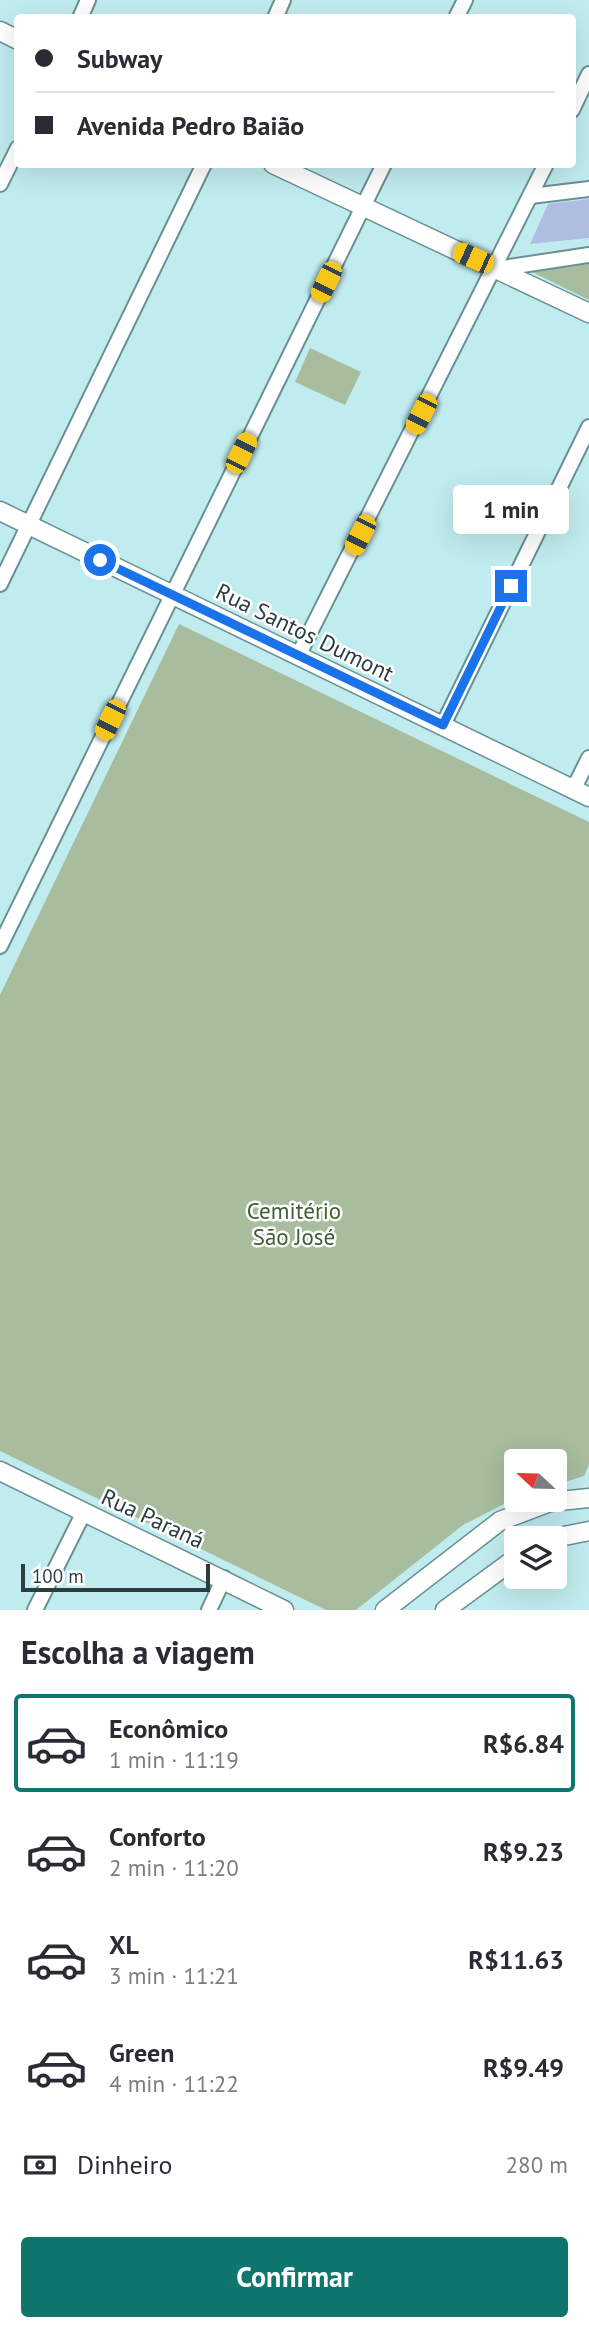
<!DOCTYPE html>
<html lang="pt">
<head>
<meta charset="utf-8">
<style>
	body { margin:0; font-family:"PT Sans",sans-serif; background:#f2f2f3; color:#2b2b33; height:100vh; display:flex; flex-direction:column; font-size:26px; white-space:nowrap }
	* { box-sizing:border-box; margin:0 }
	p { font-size:23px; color:#7c7c81 }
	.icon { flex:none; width:38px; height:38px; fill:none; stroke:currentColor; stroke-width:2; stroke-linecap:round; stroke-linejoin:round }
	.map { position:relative; height:1610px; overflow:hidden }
	.sheet { display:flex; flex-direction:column; background:#fff; flex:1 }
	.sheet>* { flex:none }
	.hud { position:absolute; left:14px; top:14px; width:562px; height:154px; border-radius:7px; box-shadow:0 7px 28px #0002; display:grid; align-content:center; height:154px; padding:0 21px; background:#fff }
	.needle { width:46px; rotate:292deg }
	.fabs { position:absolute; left:504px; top:1449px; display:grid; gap:14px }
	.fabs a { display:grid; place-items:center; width:63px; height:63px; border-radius:7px; background:#fff; box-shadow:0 7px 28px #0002; font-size:35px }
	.scale { position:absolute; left:21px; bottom:18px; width:189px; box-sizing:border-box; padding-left:7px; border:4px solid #2c3d3e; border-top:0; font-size:19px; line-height:24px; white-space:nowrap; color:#2c3d3e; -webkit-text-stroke:5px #fff; paint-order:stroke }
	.end { position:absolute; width:32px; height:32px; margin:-16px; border:9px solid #1a73e8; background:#fff; box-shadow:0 0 0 4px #fff }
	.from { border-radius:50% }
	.bubble { position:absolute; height:49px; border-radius:7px; background:#fff; box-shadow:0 7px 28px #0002; font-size:23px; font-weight:700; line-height:49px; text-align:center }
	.car { position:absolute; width:21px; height:42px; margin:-21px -10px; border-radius:9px; box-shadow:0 0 5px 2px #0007; background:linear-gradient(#f5c518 24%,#345 0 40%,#f5c518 0 76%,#345 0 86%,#f5c518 0) }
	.hud b { display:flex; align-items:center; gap:24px; height:66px; font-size:26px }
	.hud b+b { border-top:2px solid #e1e1e2 }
	.hud i { width:18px; height:18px; background:#2b2b33 }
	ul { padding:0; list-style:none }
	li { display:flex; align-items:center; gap:21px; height:98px; margin:0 14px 10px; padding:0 7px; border:4px solid transparent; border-radius:7px }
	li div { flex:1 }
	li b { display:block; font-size:26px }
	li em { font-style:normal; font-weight:700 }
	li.on { border-color:#0f766e }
	li>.icon { width:63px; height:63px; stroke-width:1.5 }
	h2 { padding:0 21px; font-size:32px; line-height:84px }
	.pay { display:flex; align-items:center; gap:18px; height:77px; padding:0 21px; font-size:26px }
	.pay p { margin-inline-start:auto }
	.primary-button { display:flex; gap:14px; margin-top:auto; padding:14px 21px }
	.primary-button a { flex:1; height:80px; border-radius:7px; background:#0f766e; color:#fff; font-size:28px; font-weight:700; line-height:80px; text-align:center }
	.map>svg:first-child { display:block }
</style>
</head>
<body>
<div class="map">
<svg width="589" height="1610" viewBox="0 0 589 1610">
	<rect width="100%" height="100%" fill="#c1ecef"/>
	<g fill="#a7bd9e">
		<path d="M 589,264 L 589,300 L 526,269 Z"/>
		<path d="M 310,348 L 361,372 L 345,405 L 295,382 Z"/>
		<path d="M 179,624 L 589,822 L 589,1465 L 584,1476 L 555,1485 L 555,1461 L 516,1461 L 516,1498 L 463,1525 L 356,1610 L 326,1610 L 0,1451 L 0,995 Z"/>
	</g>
	<path fill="#aebee0" d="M 589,199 L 589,238 L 530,244 L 548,204 Z"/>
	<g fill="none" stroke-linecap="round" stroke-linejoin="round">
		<g stroke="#689194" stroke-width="18">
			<g id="minor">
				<path d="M 80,18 L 88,0"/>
				<path d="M 275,18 L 283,0"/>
				<path d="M 456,18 L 465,0"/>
				<path d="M 572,110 L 589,74"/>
				<path d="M 0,184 L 18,148"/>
				<path d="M 531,196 L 589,189"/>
				<path d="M 496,269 L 589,255"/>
				<path d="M 0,584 L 204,164"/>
				<path d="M 298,656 L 546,164"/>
				<path d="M 443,725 L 589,427"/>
				<path d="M 574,788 L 589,758"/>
				<path d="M 0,946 L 384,164"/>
				<path d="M 35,1610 L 84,1512"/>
				<path d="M 209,1610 L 224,1578"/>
			</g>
		</g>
		<g stroke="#689194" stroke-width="21">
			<g id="major">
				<path d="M 0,31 L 18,40"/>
				<path d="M 273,164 L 589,313"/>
				<path d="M 0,511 L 589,797"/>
				<path d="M 0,1471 L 284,1610"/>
				<path d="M 554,1538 L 589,1531"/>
				<path d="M 385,1610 L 500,1521 L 550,1502 L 589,1498"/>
				<path d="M 445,1610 L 516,1558"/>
			</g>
		</g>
		<use href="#minor" stroke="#fff" stroke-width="14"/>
		<use href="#major" stroke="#fff" stroke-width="18"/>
	</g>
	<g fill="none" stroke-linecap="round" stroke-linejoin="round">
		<path stroke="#1a73e8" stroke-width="9" d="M 100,560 L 443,725 L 511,586"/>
	</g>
	<g text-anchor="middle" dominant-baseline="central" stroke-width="5" stroke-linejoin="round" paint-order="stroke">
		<g font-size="23" fill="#2c3d3e" stroke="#fff">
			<text transform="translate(305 632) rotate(26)">Rua Santos Dumont</text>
			<text transform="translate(153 1518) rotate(25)">Rua Paraná</text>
		</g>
		<g font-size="23" fill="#406031" stroke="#fff">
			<text x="294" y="1210">Cemitério<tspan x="294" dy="26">São José</tspan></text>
		</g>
	</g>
</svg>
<div class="fabs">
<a><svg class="needle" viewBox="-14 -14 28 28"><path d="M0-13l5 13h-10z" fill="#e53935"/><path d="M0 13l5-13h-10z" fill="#7c7c81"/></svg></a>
<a><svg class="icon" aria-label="layers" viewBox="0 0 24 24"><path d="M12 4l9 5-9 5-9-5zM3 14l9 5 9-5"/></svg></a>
</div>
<div class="scale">100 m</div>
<i class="end from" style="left:100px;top:560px"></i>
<i class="end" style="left:511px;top:586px"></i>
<div class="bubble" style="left:453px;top:485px;width:116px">1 min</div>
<i class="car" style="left:473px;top:258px;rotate:294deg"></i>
<i class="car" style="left:326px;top:282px;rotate:206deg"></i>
<i class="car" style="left:421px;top:414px;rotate:207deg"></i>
<i class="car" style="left:241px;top:453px;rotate:26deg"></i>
<i class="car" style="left:360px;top:535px;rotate:207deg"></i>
<i class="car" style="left:110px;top:720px;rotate:206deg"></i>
<div class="hud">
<b><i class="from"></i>Subway</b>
<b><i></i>Avenida Pedro Baião</b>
</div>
</div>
<section class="sheet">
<h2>Escolha a viagem</h2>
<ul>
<li class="on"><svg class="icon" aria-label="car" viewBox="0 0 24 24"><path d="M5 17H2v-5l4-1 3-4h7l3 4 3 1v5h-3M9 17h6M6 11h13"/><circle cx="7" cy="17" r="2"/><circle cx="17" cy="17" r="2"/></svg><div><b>Econômico</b><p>1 min · 11:19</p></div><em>R$6.84</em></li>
<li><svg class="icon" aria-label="car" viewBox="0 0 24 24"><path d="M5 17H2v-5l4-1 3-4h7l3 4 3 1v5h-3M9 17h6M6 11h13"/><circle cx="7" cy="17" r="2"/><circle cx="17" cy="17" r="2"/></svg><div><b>Conforto</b><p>2 min · 11:20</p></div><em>R$9.23</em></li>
<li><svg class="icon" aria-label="car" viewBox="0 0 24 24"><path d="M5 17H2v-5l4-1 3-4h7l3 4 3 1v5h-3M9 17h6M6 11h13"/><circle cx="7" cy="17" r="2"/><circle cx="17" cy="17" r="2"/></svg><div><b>XL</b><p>3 min · 11:21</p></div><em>R$11.63</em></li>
<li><svg class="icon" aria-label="car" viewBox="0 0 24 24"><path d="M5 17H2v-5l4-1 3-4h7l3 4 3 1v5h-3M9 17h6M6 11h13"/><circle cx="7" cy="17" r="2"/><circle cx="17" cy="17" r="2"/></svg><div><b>Green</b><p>4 min · 11:22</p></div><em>R$9.49</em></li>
</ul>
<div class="pay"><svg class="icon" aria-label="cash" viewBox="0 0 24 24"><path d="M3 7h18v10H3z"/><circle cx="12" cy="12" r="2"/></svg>Dinheiro<p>280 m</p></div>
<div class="primary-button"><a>Confirmar</a></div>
</section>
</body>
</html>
